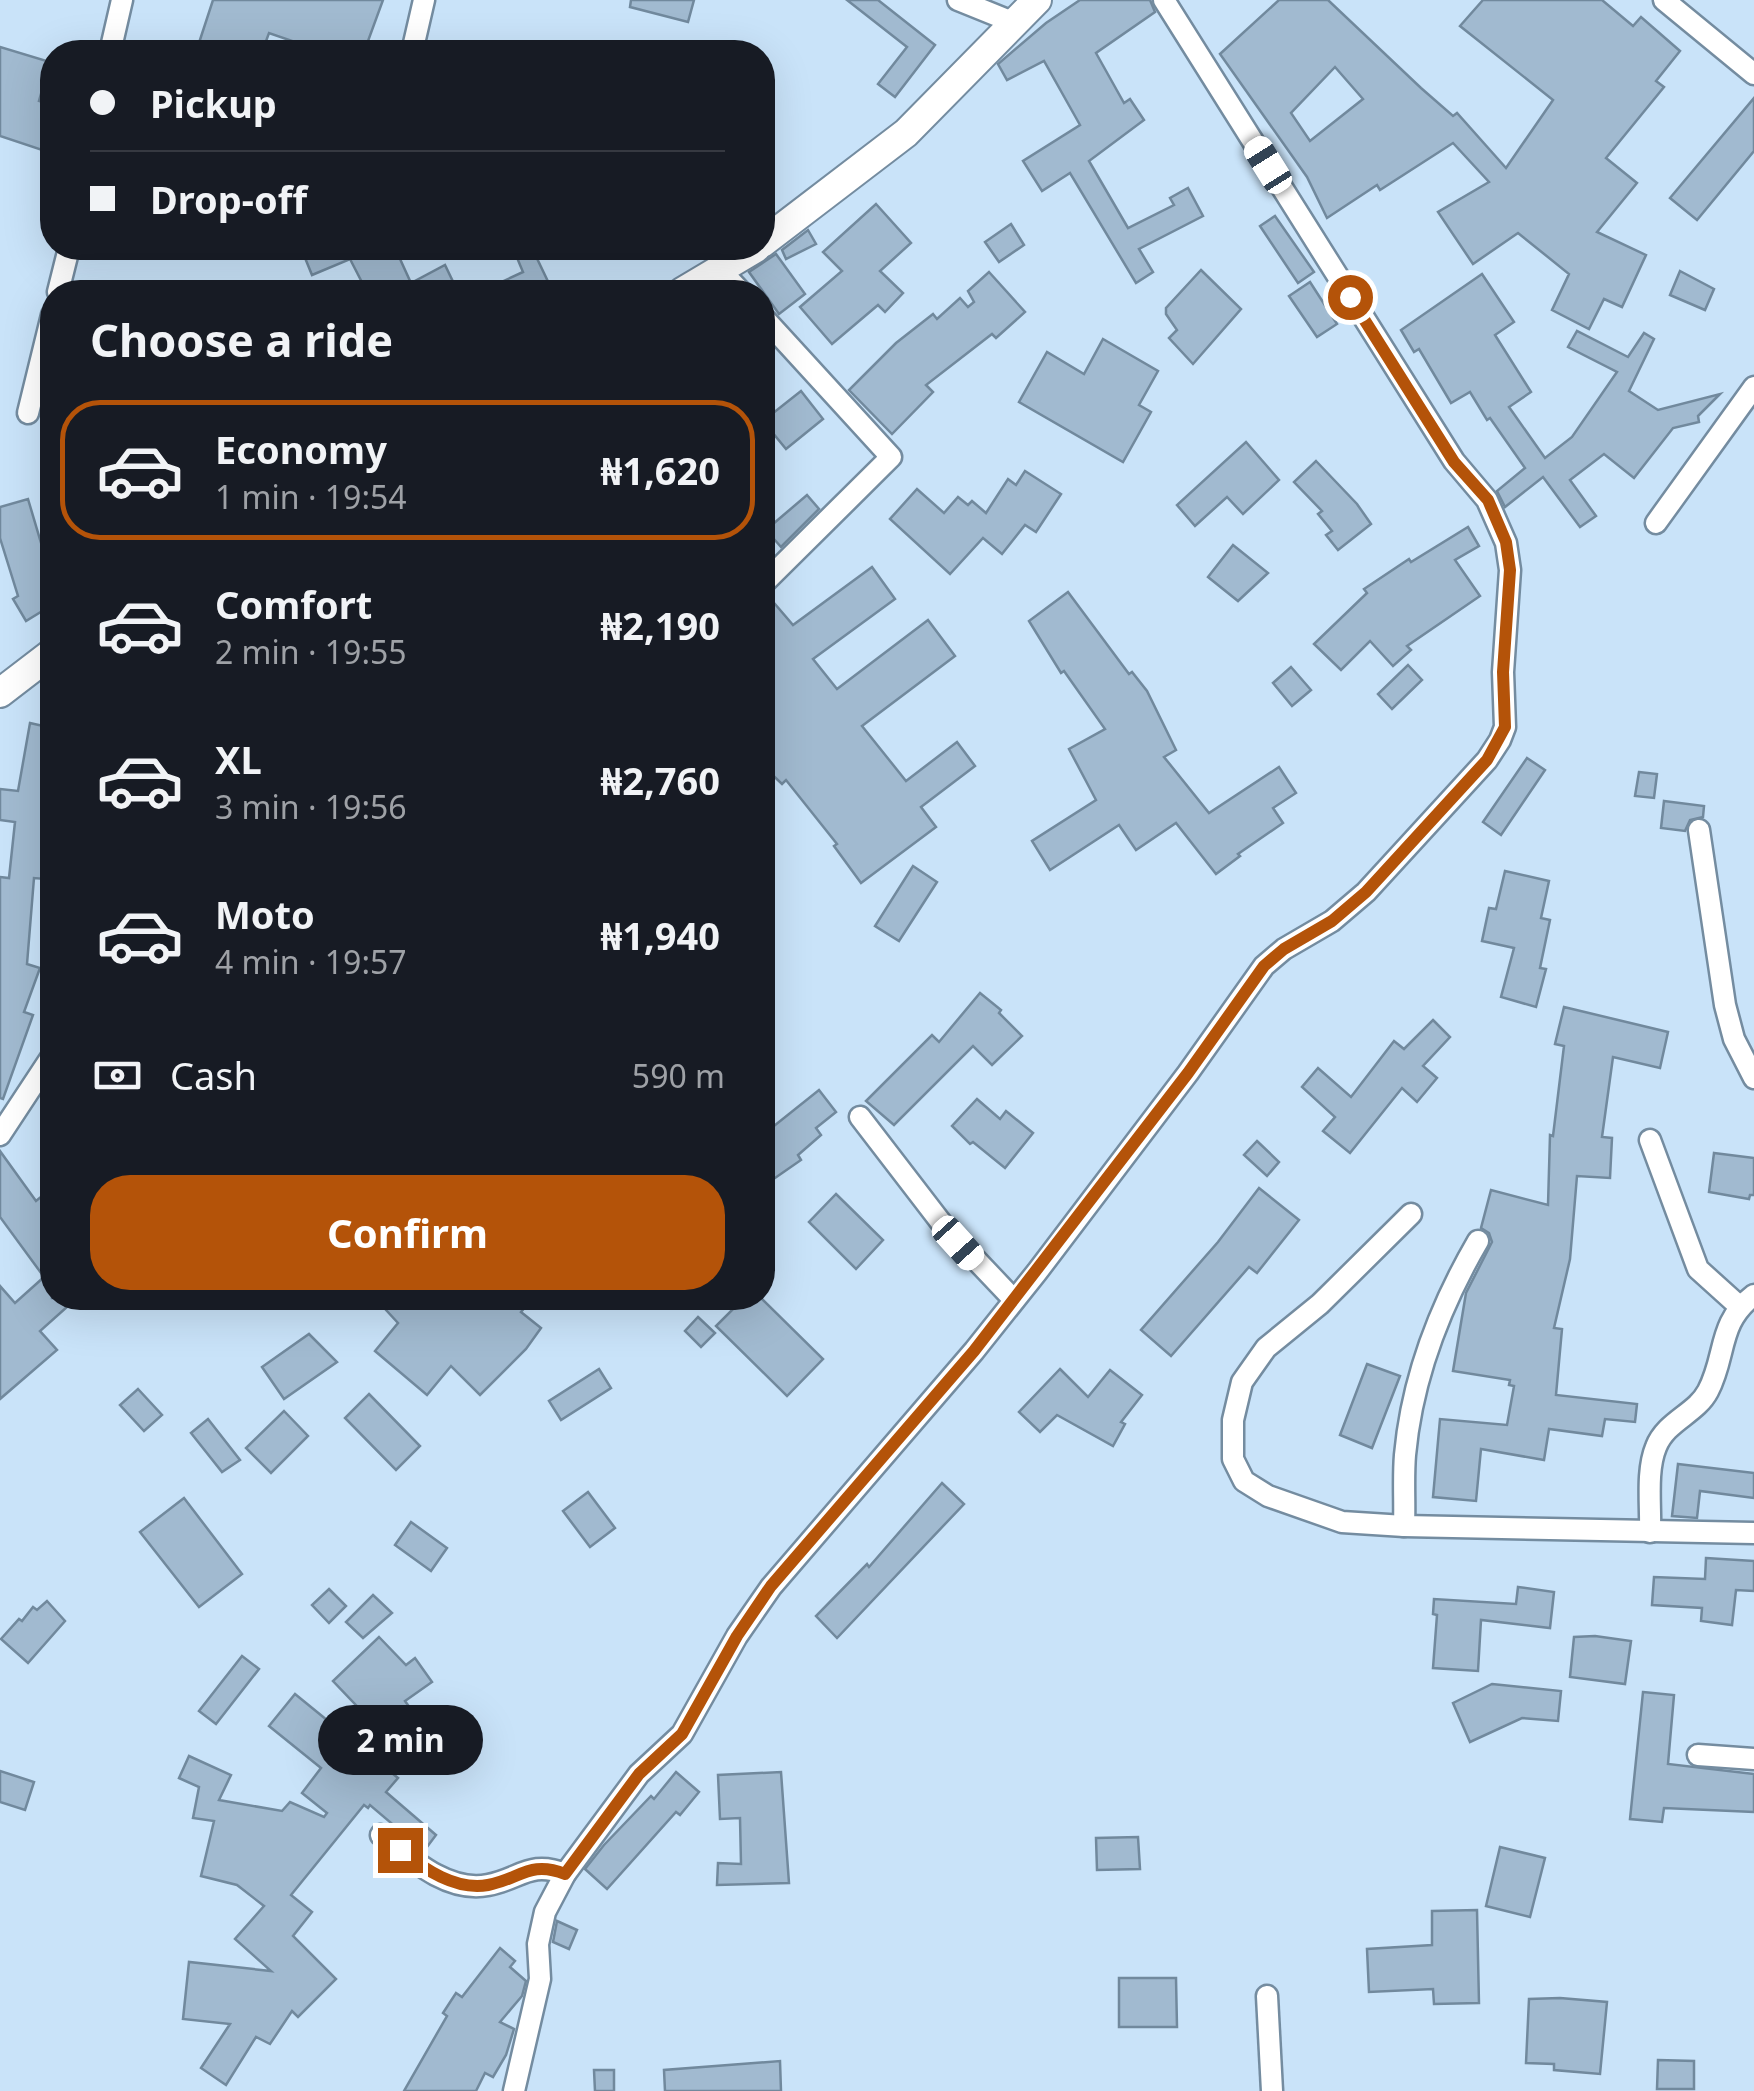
<!DOCTYPE html>
<html lang="en">
<head>
<meta charset="utf-8">
<style>
	body { margin:0; font-family:"Noto Sans",sans-serif; background:#242831; color:#f1f3f6; height:100vh; display:flex; flex-direction:column; font-size:38px; white-space:nowrap }
	* { box-sizing:border-box; margin:0 }
	p { font-size:32px; color:#9ea1a6 }
	.icon { flex:none; width:55px; height:55px; fill:none; stroke:currentColor; stroke-width:2; stroke-linecap:round; stroke-linejoin:round }
	.map { position:relative; flex:1; overflow:hidden }
	.side { position:absolute; left:40px; top:280px; width:735px; height:1030px; display:flex; flex-direction:column; background:#171b24; border-radius:40px; box-shadow:0 10px 40px #0002 }
	.side>* { flex:none }
	.hud { position:absolute; left:40px; top:40px; width:735px; height:220px; border-radius:40px; box-shadow:0 10px 40px #0002; display:grid; align-content:center; height:220px; padding:0 50px; background:#171b24 }
	.end { position:absolute; width:45px; height:45px; margin:-22px; border:12px solid #b45309; background:#fff; box-shadow:0 0 0 5px #fff }
	.from { border-radius:50% }
	.bubble { position:absolute; height:70px; border-radius:35px; background:#171b24; box-shadow:0 10px 40px #0002; font-size:32px; font-weight:700; line-height:70px; text-align:center }
	.car { position:absolute; width:30px; height:60px; margin:-30px -15px; border-radius:12px; box-shadow:0 0 8px 2px #0007; background:linear-gradient(#fff 24%,#345 0 40%,#fff 0 76%,#345 0 86%,#fff 0) }
	.hud b { display:flex; align-items:center; gap:35px; height:95px; font-size:38px }
	.hud b+b { border-top:2px solid #363941 }
	.hud i { width:25px; height:25px; background:#f1f3f6 }
	ul { padding:0; list-style:none }
	li { display:flex; align-items:center; gap:30px; height:140px; margin:0 20px 15px; padding:0 30px; border:5px solid transparent; border-radius:40px }
	li div { flex:1 }
	li b { display:block; font-size:38px }
	li em { font-style:normal; font-weight:700 }
	li.on { border-color:#b45309 }
	li>.icon { width:90px; height:90px; stroke-width:1.5 }
	h2 { padding:0 50px; font-size:45px; line-height:120px }
	.pay { display:flex; align-items:center; gap:25px; height:110px; padding:0 50px; font-size:38px }
	.pay p { margin-inline-start:auto }
	.action { display:flex; gap:20px; margin-top:auto; padding:20px 50px }
	.action a { flex:1; height:115px; border-radius:40px; background:#b45309; color:#fff; font-size:40px; font-weight:700; line-height:115px; text-align:center }
	.map>svg:first-child { display:block }
</style>
</head>
<body>
<div class="map">
<svg width="1754" height="2091" viewBox="0 0 1754 2091">
	<rect width="100%" height="100%" fill="#c9e3f9"/>
	<g fill="#a1bad0" stroke="#71899d" stroke-width="2.5" fill-rule="evenodd">
		<path d="M 213,0 L 383,0 L 364,52 L 324,52 L 269,33 L 262,52 L 196,52 Z"/>
		<path d="M 631,0 L 694,0 L 688,22 L 630,7 Z"/>
		<path d="M 847,0 L 878,0 L 935,45 L 895,97 L 878,84 L 907,47 Z"/>
		<path d="M 1080,0 L 1150,0 L 1155,12 L 1096,53 L 1124,103 L 1130,99 L 1144,120 L 1089,161 L 1128,228 L 1174,205 L 1170,198 L 1188,188 L 1203,216 L 1139,249 L 1153,272 L 1136,283 L 1070,173 L 1042,191 L 1023,161 L 1080,125 L 1044,61 L 1007,80 L 998,64 L 1046,23 Z"/>
		<path d="M 1279,0 L 1328,0 L 1421,88 L 1453,116 L 1457,113 L 1506,168 L 1553,100 L 1460,26 L 1483,0 L 1602,0 L 1633,26 L 1641,17 L 1680,51 L 1656,81 L 1664,87 L 1606,158 L 1637,183 L 1597,232 L 1646,255 L 1622,307 L 1604,299 L 1589,329 L 1552,310 L 1569,274 L 1518,233 L 1473,264 L 1438,212 L 1489,182 L 1453,143 L 1380,190 L 1377,185 L 1327,218 L 1307,177 L 1220,54 ZM 1335,67 L 1363,99 L 1310,141 L 1291,113 Z"/>
		<path d="M 0,47 L 50,62 L 39,101 L 52,105 L 52,137 L 48,152 L 0,136 Z"/>
		<path d="M 1754,98 L 1754,151 L 1697,220 L 1670,198 Z"/>
		<path d="M 876,204 L 911,243 L 880,271 L 903,293 L 885,312 L 878,305 L 832,344 L 800,307 L 842,271 L 823,252 Z"/>
		<path d="M 1275,216 L 1314,272 L 1298,283 L 1260,226 Z"/>
		<path d="M 1011,224 L 1024,245 L 999,262 L 985,242 Z"/>
		<path d="M 808,230 L 816,244 L 786,259 L 782,250 Z"/>
		<path d="M 301,248 L 395,248 L 411,283 L 445,265 L 458,292 L 367,292 L 350,259 L 312,275 Z"/>
		<path d="M 513,248 L 532,248 L 553,292 L 480,292 L 523,272 Z"/>
		<path d="M 776,254 L 805,294 L 779,314 L 749,272 Z"/>
		<path d="M 1201,270 L 1241,309 L 1193,364 L 1169,338 L 1177,330 L 1166,314 L 1166,308 Z"/>
		<path d="M 1680,271 L 1714,289 L 1705,310 L 1670,295 Z"/>
		<path d="M 989,272 L 1025,312 L 996,338 L 992,334 L 926,385 L 933,392 L 892,434 L 849,390 L 896,343 L 933,314 L 937,319 L 960,298 L 968,307 L 974,302 L 968,291 Z"/>
		<path d="M 1482,274 L 1514,322 L 1495,335 L 1531,392 L 1509,407 L 1545,458 L 1572,437 L 1617,372 L 1568,347 L 1577,331 L 1628,357 L 1644,333 L 1654,339 L 1629,391 L 1658,410 L 1720,394 L 1698,416 L 1699,422 L 1673,428 L 1634,478 L 1604,454 L 1570,480 L 1596,516 L 1580,527 L 1543,477 L 1505,507 L 1497,491 L 1525,468 L 1490,418 L 1487,420 L 1470,392 L 1451,403 L 1419,349 L 1414,352 L 1401,330 Z"/>
		<path d="M 1310,282 L 1337,324 L 1317,337 L 1289,296 Z"/>
		<path d="M 1103,339 L 1158,371 L 1139,405 L 1151,412 L 1123,462 L 1019,402 L 1047,352 L 1084,374 Z"/>
		<path d="M 801,391 L 823,419 L 786,449 L 763,421 Z"/>
		<path d="M 1246,442 L 1279,480 L 1243,514 L 1227,497 L 1195,526 L 1177,505 Z"/>
		<path d="M 1316,461 L 1357,504 L 1371,524 L 1338,550 L 1326,535 L 1332,531 L 1318,514 L 1322,511 L 1294,482 Z"/>
		<path d="M 1025,471 L 1061,494 L 1036,532 L 1025,525 L 1002,554 L 983,538 L 950,574 L 890,519 L 917,489 L 944,513 L 958,497 L 968,505 L 972,501 L 986,513 L 1008,479 L 1016,485 Z"/>
		<path d="M 807,495 L 819,509 L 781,547 L 766,530 Z"/>
		<path d="M 28,499 L 47,563 L 52,561 L 52,605 L 26,621 L 13,599 L 18,596 L 0,538 L 0,507 Z"/>
		<path d="M 1468,527 L 1479,546 L 1455,560 L 1480,596 L 1407,646 L 1411,650 L 1393,666 L 1370,641 L 1341,670 L 1314,644 L 1367,593 L 1364,589 L 1409,559 L 1411,562 Z"/>
		<path d="M 1233,545 L 1268,573 L 1238,601 L 1208,577 Z"/>
		<path d="M 872,567 L 895,599 L 813,659 L 837,689 L 928,620 L 955,656 L 862,726 L 906,781 L 957,742 L 975,766 L 921,807 L 936,827 L 861,883 L 834,846 L 837,844 L 786,780 L 782,784 L 762,765 L 762,598 L 769,597 L 793,625 Z"/>
		<path d="M 1068,592 L 1129,674 L 1132,672 L 1147,691 L 1176,750 L 1164,757 L 1209,813 L 1279,767 L 1296,793 L 1273,808 L 1283,823 L 1238,854 L 1240,856 L 1216,874 L 1176,823 L 1136,850 L 1119,825 L 1050,870 L 1032,841 L 1096,800 L 1069,749 L 1105,729 L 1064,671 L 1061,673 L 1029,621 Z"/>
		<path d="M 1408,665 L 1422,680 L 1392,709 L 1378,694 Z"/>
		<path d="M 1291,667 L 1311,690 L 1292,706 L 1273,683 Z"/>
		<path d="M 30,723 L 52,728 L 52,818 L 45,879 L 34,878 L 27,964 L 40,968 L 24,1012 L 33,1015 L 3,1099 L 0,1098 L 0,877 L 9,878 L 15,822 L 0,820 L 0,789 L 18,791 Z"/>
		<path d="M 1527,758 L 1545,770 L 1501,835 L 1483,822 Z"/>
		<path d="M 1639,772 L 1657,774 L 1654,798 L 1635,796 Z"/>
		<path d="M 1664,801 L 1704,806 L 1703,817 L 1690,820 L 1685,831 L 1661,828 Z"/>
		<path d="M 913,866 L 937,882 L 899,941 L 875,926 Z"/>
		<path d="M 1505,871 L 1549,881 L 1541,918 L 1550,920 L 1540,968 L 1546,969 L 1536,1007 L 1501,997 L 1514,948 L 1482,941 L 1489,908 L 1496,909 Z"/>
		<path d="M 980,993 L 1001,1010 L 999,1013 L 1022,1036 L 992,1065 L 973,1046 L 894,1125 L 866,1101 L 932,1035 L 939,1042 Z"/>
		<path d="M 1564,1007 L 1668,1032 L 1660,1068 L 1613,1057 L 1602,1137 L 1612,1138 L 1610,1178 L 1577,1176 L 1570,1259 L 1554,1328 L 1562,1329 L 1556,1395 L 1637,1404 L 1635,1422 L 1605,1419 L 1602,1436 L 1549,1429 L 1544,1460 L 1481,1449 L 1476,1501 L 1433,1497 L 1440,1419 L 1507,1425 L 1514,1386 L 1509,1385 L 1510,1380 L 1453,1371 L 1466,1293 L 1492,1242 L 1489,1233 L 1481,1228 L 1491,1190 L 1548,1205 L 1550,1135 L 1553,1136 L 1564,1046 L 1555,1044 Z"/>
		<path d="M 1433,1020 L 1450,1037 L 1423,1066 L 1437,1078 L 1417,1102 L 1402,1088 L 1350,1153 L 1323,1131 L 1335,1117 L 1302,1087 L 1318,1068 L 1351,1097 L 1394,1041 L 1404,1049 Z"/>
		<path d="M 819,1090 L 836,1112 L 816,1128 L 821,1135 L 798,1155 L 801,1160 L 762,1187 L 762,1110 L 774,1126 Z"/>
		<path d="M 977,1099 L 1000,1119 L 1006,1111 L 1033,1133 L 1005,1168 L 973,1142 L 970,1144 L 952,1126 Z"/>
		<path d="M 1257,1141 L 1279,1162 L 1267,1176 L 1244,1155 Z"/>
		<path d="M 0,1151 L 36,1201 L 52,1188 L 52,1298 L 77,1298 L 40,1331 L 57,1350 L 0,1399 L 0,1286 L 15,1303 L 44,1277 L 0,1217 Z"/>
		<path d="M 1714,1153 L 1754,1158 L 1754,1195 L 1750,1195 L 1749,1199 L 1709,1192 Z"/>
		<path d="M 1259,1188 L 1299,1220 L 1257,1273 L 1249,1267 L 1171,1356 L 1141,1330 L 1218,1242 Z"/>
		<path d="M 836,1194 L 883,1240 L 856,1269 L 809,1222 Z"/>
		<path d="M 375,1298 L 533,1298 L 521,1312 L 541,1328 L 526,1349 L 480,1395 L 451,1366 L 427,1395 L 375,1351 L 398,1323 Z"/>
		<path d="M 744,1298 L 761,1298 L 823,1359 L 787,1396 L 716,1326 Z"/>
		<path d="M 698,1317 L 715,1333 L 701,1347 L 685,1331 Z"/>
		<path d="M 309,1334 L 337,1362 L 284,1399 L 262,1367 Z"/>
		<path d="M 1367,1364 L 1400,1376 L 1372,1448 L 1340,1435 Z"/>
		<path d="M 599,1369 L 611,1388 L 561,1420 L 549,1401 Z"/>
		<path d="M 1060,1369 L 1088,1397 L 1110,1370 L 1142,1395 L 1121,1422 L 1125,1424 L 1113,1446 L 1057,1415 L 1040,1432 L 1019,1412 Z"/>
		<path d="M 138,1389 L 162,1415 L 144,1431 L 120,1405 Z"/>
		<path d="M 369,1394 L 420,1446 L 396,1470 L 345,1418 Z"/>
		<path d="M 284,1411 L 308,1436 L 271,1473 L 246,1448 Z"/>
		<path d="M 208,1419 L 240,1460 L 222,1472 L 191,1433 Z"/>
		<path d="M 1678,1464 L 1754,1473 L 1754,1498 L 1700,1491 L 1697,1518 L 1672,1516 Z"/>
		<path d="M 942,1483 L 964,1504 L 837,1638 L 816,1616 L 867,1564 L 869,1567 Z"/>
		<path d="M 588,1492 L 615,1528 L 590,1547 L 563,1511 Z"/>
		<path d="M 184,1498 L 242,1574 L 199,1607 L 140,1532 Z"/>
		<path d="M 411,1522 L 447,1548 L 431,1571 L 395,1545 Z"/>
		<path d="M 1706,1558 L 1754,1561 L 1754,1591 L 1736,1590 L 1732,1625 L 1701,1621 L 1702,1608 L 1652,1605 L 1654,1577 L 1705,1579 Z"/>
		<path d="M 1518,1587 L 1554,1592 L 1550,1628 L 1481,1620 L 1478,1671 L 1433,1668 L 1437,1615 L 1433,1614 L 1434,1599 L 1516,1604 Z"/>
		<path d="M 329,1589 L 346,1606 L 329,1623 L 312,1605 Z"/>
		<path d="M 373,1595 L 392,1613 L 363,1638 L 346,1622 Z"/>
		<path d="M 47,1601 L 65,1621 L 28,1663 L 1,1639 L 19,1619 L 22,1621 L 33,1607 L 37,1610 Z"/>
		<path d="M 1595,1636 L 1631,1641 L 1625,1684 L 1570,1677 L 1574,1637 Z"/>
		<path d="M 379,1637 L 406,1665 L 415,1658 L 432,1682 L 405,1701 L 425,1729 L 398,1749 L 333,1681 Z"/>
		<path d="M 242,1656 L 259,1669 L 216,1724 L 199,1711 Z"/>
		<path d="M 1492,1684 L 1561,1691 L 1558,1721 L 1522,1718 L 1470,1742 L 1453,1703 Z"/>
		<path d="M 1643,1692 L 1674,1695 L 1668,1764 L 1754,1774 L 1754,1812 L 1664,1808 L 1662,1822 L 1630,1819 Z"/>
		<path d="M 295,1694 L 398,1778 L 386,1792 L 436,1835 L 424,1851 L 370,1805 L 368,1808 L 364,1805 L 291,1895 L 312,1912 L 293,1936 L 336,1979 L 298,2017 L 292,2011 L 270,2044 L 256,2037 L 226,2085 L 201,2068 L 230,2024 L 183,2019 L 189,1962 L 271,1971 L 235,1939 L 264,1906 L 237,1885 L 201,1876 L 214,1821 L 193,1818 L 199,1787 L 179,1778 L 189,1756 L 231,1775 L 219,1800 L 282,1811 L 290,1802 L 324,1817 L 327,1813 L 302,1793 L 321,1768 L 269,1726 Z"/>
		<path d="M 0,1771 L 34,1782 L 25,1810 L 0,1802 Z"/>
		<path d="M 676,1772 L 699,1792 L 680,1815 L 676,1812 L 607,1889 L 585,1869 L 604,1845 L 651,1796 L 654,1799 Z"/>
		<path d="M 781,1772 L 789,1883 L 717,1885 L 718,1863 L 741,1864 L 740,1818 L 720,1819 L 718,1775 Z"/>
		<path d="M 1138,1837 L 1140,1869 L 1097,1870 L 1096,1838 Z"/>
		<path d="M 1500,1847 L 1545,1858 L 1530,1917 L 1486,1906 Z"/>
		<path d="M 1477,1910 L 1479,2003 L 1434,2004 L 1433,1989 L 1369,1992 L 1367,1949 L 1432,1945 L 1432,1911 Z"/>
		<path d="M 557,1921 L 577,1930 L 569,1949 L 553,1942 Z"/>
		<path d="M 500,1948 L 515,1961 L 510,1967 L 526,1981 L 522,1996 L 500,2022 L 514,2029 L 506,2055 L 493,2077 L 485,2073 L 476,2091 L 404,2091 L 447,2016 L 443,2013 L 456,1993 L 462,1997 Z"/>
		<path d="M 1119,1978 L 1176,1978 L 1177,2027 L 1119,2027 Z"/>
		<path d="M 1560,1998 L 1607,2002 L 1600,2074 L 1554,2070 L 1554,2064 L 1526,2063 L 1529,1999 Z"/>
		<path d="M 1658,2060 L 1694,2061 L 1694,2089 L 1657,2089 Z"/>
		<path d="M 780,2061 L 781,2091 L 665,2091 L 664,2070 Z"/>
		<path d="M 594,2070 L 614,2070 L 614,2091 L 595,2091 Z"/>
	</g>
	<g fill="none" stroke-linecap="round" stroke-linejoin="round">
		<g stroke="#748ca0" stroke-width="25">
			<g id="street">
				<path d="M 958,0 L 1015,23"/>
				<path d="M 1664,0 L 1754,74"/>
				<path d="M 110,52 L 122,0"/>
				<path d="M 412,52 L 424,0"/>
				<path d="M 720,270 L 741,292"/>
				<path d="M 58,292 L 69,248"/>
				<path d="M 762,316 L 891,457 L 762,585"/>
				<path d="M 28,413 L 52,315"/>
				<path d="M 1656,523 L 1754,387"/>
				<path d="M 1699,830 L 1725,1005 L 1734,1039 L 1754,1078"/>
				<path d="M 860,1117 L 943,1225 L 1014,1300"/>
				<path d="M 0,1135 L 52,1056"/>
				<path d="M 1650,1140 L 1698,1269 L 1739,1306"/>
				<path d="M 1411,1214 L 1320,1304 L 1266,1348 L 1242,1382 L 1233,1420 L 1233,1459 L 1244,1481 L 1268,1496 L 1342,1522 L 1404,1526 L 1754,1533"/>
				<path d="M 1404,1526 C 1405,1503 1403,1479 1405,1455 C 1412,1378 1439,1308 1478,1241"/>
				<path d="M 1650,1532 C 1651,1506 1646,1471 1656,1447 C 1666,1421 1696,1414 1708,1391 C 1727,1355 1717,1323 1754,1295"/>
				<path d="M 1698,1755 L 1754,1759"/>
				<path d="M 381,1835 C 410,1858 447,1893 488,1885 C 520,1879 530,1860 565,1874"/>
				<path d="M 1267,1996 L 1272,2091"/>
				<path d="M 514,2091 L 540,1979 L 538,1944 L 545,1912 L 565,1874 L 639,1774 L 682,1734 L 737,1636 L 771,1587 L 974,1351 L 1037,1272 L 1188,1073 L 1264,966 L 1284,949 L 1332,921 L 1366,892 L 1487,760 L 1500,740 L 1505,727 L 1503,672 L 1510,570 L 1506,543 L 1487,500 L 1454,461 L 1164,0"/>
			</g>
		</g>
		<g stroke="#748ca0" stroke-width="32">
			<g id="secondary">
				<path d="M 762,243 L 906,133 L 1037,0"/>
				<path d="M 682,292 L 756,248"/>
				<path d="M 0,693 L 52,653"/>
			</g>
		</g>
		<use href="#street" stroke="#fff" stroke-width="20"/>
		<use href="#secondary" stroke="#fff" stroke-width="28"/>
	</g>
	<g fill="none" stroke-linecap="round" stroke-linejoin="round">
		<path stroke="#b45309" stroke-width="12" d="M 400,1850 C 424,1869 456,1891 488,1885 C 520,1879 530,1860 565,1874 L 639,1774 L 682,1734 L 737,1636 L 771,1586 L 974,1351 L 1188,1073 L 1264,966 L 1284,949 L 1332,921 L 1366,892 L 1487,760 L 1505,727 L 1503,672 L 1510,570 L 1506,542 L 1488,500 L 1454,462 L 1350,297"/>
	</g>
</svg>
<i class="end from" style="left:1350px;top:297px"></i>
<i class="end" style="left:400px;top:1850px"></i>
<div class="bubble" style="left:318px;top:1705px;width:165px">2 min</div>
<i class="car" style="left:1268px;top:165px;rotate:328deg"></i>
<i class="car" style="left:958px;top:1243px;rotate:138deg"></i>
<div class="hud">
<b><i class="from"></i>Pickup</b>
<b><i></i>Drop-off</b>
</div>
<section class="side">
<h2>Choose a ride</h2>
<ul>
<li class="on"><svg class="icon" aria-label="car" viewBox="0 0 24 24"><path d="M5 17H2v-5l4-1 3-4h7l3 4 3 1v5h-3M9 17h6M6 11h13"/><circle cx="7" cy="17" r="2"/><circle cx="17" cy="17" r="2"/></svg><div><b>Economy</b><p>1 min · 19:54</p></div><em>₦1,620</em></li>
<li><svg class="icon" aria-label="car" viewBox="0 0 24 24"><path d="M5 17H2v-5l4-1 3-4h7l3 4 3 1v5h-3M9 17h6M6 11h13"/><circle cx="7" cy="17" r="2"/><circle cx="17" cy="17" r="2"/></svg><div><b>Comfort</b><p>2 min · 19:55</p></div><em>₦2,190</em></li>
<li><svg class="icon" aria-label="car" viewBox="0 0 24 24"><path d="M5 17H2v-5l4-1 3-4h7l3 4 3 1v5h-3M9 17h6M6 11h13"/><circle cx="7" cy="17" r="2"/><circle cx="17" cy="17" r="2"/></svg><div><b>XL</b><p>3 min · 19:56</p></div><em>₦2,760</em></li>
<li><svg class="icon" aria-label="car" viewBox="0 0 24 24"><path d="M5 17H2v-5l4-1 3-4h7l3 4 3 1v5h-3M9 17h6M6 11h13"/><circle cx="7" cy="17" r="2"/><circle cx="17" cy="17" r="2"/></svg><div><b>Moto</b><p>4 min · 19:57</p></div><em>₦1,940</em></li>
</ul>
<div class="pay"><svg class="icon" aria-label="cash" viewBox="0 0 24 24"><path d="M3 7h18v10H3z"/><circle cx="12" cy="12" r="2"/></svg>Cash<p>590 m</p></div>
<div class="action"><a>Confirm</a></div>
</section>
</div>
</body>
</html>
